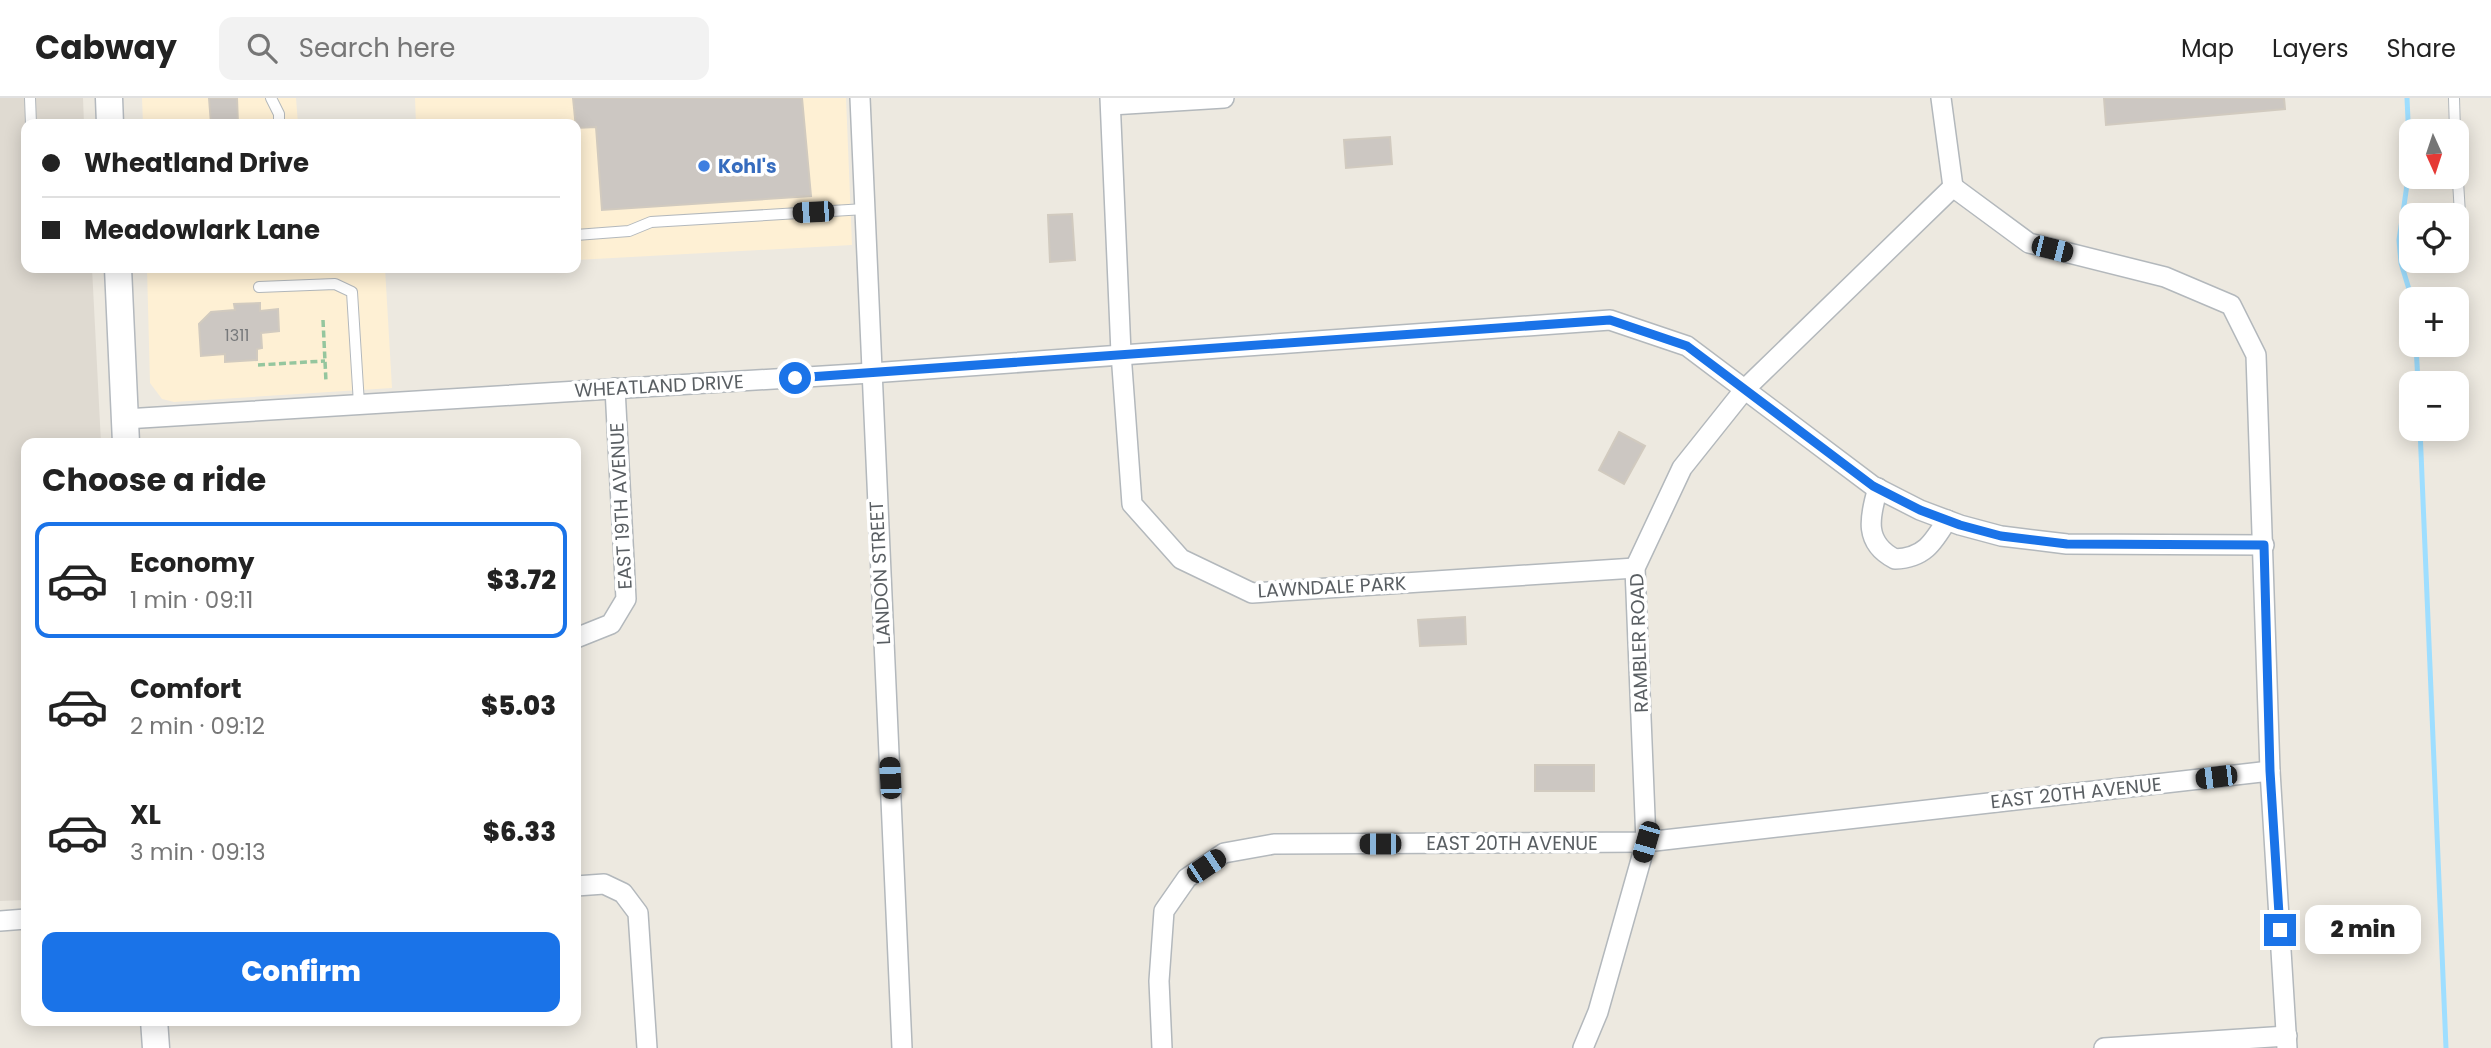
<!DOCTYPE html>
<html lang="en">
<head>
<meta charset="utf-8">
<style>
	body { margin:0; font-family:Poppins,sans-serif; background:#f2f2f2; color:#222; height:100vh; display:flex; flex-direction:column; font-size:26px; white-space:nowrap }
	* { box-sizing:border-box; margin:0 }
	p { font-size:23px; color:#767676 }
	.icon { flex:none; width:38px; height:38px; fill:none; stroke:currentColor; stroke-width:2; stroke-linecap:round; stroke-linejoin:round }
	.map { position:relative; flex:1; overflow:hidden }
	.sheet { position:absolute; left:21px; top:340px; width:560px; height:588px; display:flex; flex-direction:column; background:#fff; border-radius:14px; box-shadow:0 4px 18px #0003 }
	.sheet>* { flex:none }
	.hud { position:absolute; left:21px; top:21px; width:560px; height:154px; border-radius:14px; box-shadow:0 4px 18px #0003; display:grid; align-content:center; height:154px; padding:0 21px; background:#fff }
	.needle { width:46px; rotate:177deg }
	.fabs { position:absolute; left:2399px; top:21px; display:grid; gap:14px }
	.fabs a { display:grid; place-items:center; width:70px; height:70px; border-radius:14px; background:#fff; box-shadow:0 4px 18px #0003; font-size:35px }
	.end { position:absolute; width:32px; height:32px; margin:-16px; border:9px solid #1a73e8; background:#fff; box-shadow:0 0 0 4px #fff }
	.from { border-radius:50% }
	.bubble { position:absolute; height:49px; border-radius:14px; background:#fff; box-shadow:0 4px 18px #0003; font-size:23px; font-weight:800; line-height:49px; text-align:center }
	.car { position:absolute; width:21px; height:42px; margin:-21px -10px; border-radius:9px; box-shadow:0 0 5px 2px #0007; background:linear-gradient(#222 24%,#8ab4d8 0 40%,#222 0 76%,#8ab4d8 0 86%,#222 0) }
	.hud b { display:flex; align-items:center; gap:24px; height:66px; font-size:26px }
	.hud b+b { border-top:2px solid #e0e0e0 }
	.hud i { width:18px; height:18px; background:#222 }
	ul { padding:0; list-style:none }
	li { display:flex; align-items:center; gap:21px; height:116px; margin:0 14px 10px; padding:0 7px; border:4px solid transparent; border-radius:14px }
	li div { flex:1 }
	li b { display:block; font-size:26px }
	li em { font-style:normal; font-weight:800 }
	li.selected { border-color:#1a73e8 }
	li>.icon { width:63px; height:63px; stroke-width:1.5 }
	h2 { padding:0 21px; font-size:32px; line-height:84px }
	.action { display:flex; gap:14px; margin-top:auto; padding:14px 21px }
	.action a { flex:1; height:80px; border-radius:14px; background:#1a73e8; color:#fff; font-size:28px; font-weight:800; line-height:80px; text-align:center }
	header { display:flex; align-items:center; gap:42px; box-sizing:border-box; height:98px; padding:0 35px; background:#fff; border-bottom:2px solid #e0e0e0 }
	header strong { font-size:33px }
	nav { display:flex; gap:38px; margin-inline-start:auto; font-size:24px }
	.search { width:490px; height:63px; background:#f2f2f2; display:flex; align-items:center; gap:18px; box-sizing:border-box; padding:0 24px; border-radius:14px; color:#767676; font-size:26px }
	.map>svg:first-child { display:block }
</style>
</head>
<body>
<header>
<strong>Cabway</strong>
<div class="search"><svg class="icon" aria-label="search" viewBox="0 0 24 24"><circle cx="10" cy="10" r="6"/><path d="M15 15l6 6"/></svg>Search here</div>
<nav><a>Map</a><a>Layers</a><a>Share</a></nav>
</header>
<div class="map">
<svg width="2491" height="950" viewBox="0 0 2491 950">
	<rect width="100%" height="100%" fill="#ede9e0"/>
	<g fill="#fef0d4">
		<path d="M 142,0 L 296,0 L 298,26 L 143,26 Z"/>
		<path d="M 415,0 L 846,0 L 852,147 L 576,162 L 576,26 L 416,26 Z"/>
		<path d="M 147,170 L 305,170 L 306,174 L 385,170 L 392,290 L 174,304 L 162,301 L 150,285 Z"/>
	</g>
	<path fill="#dfdad1" d="M 0,0 L 83,0 L 84,26 L 26,26 L 26,170 L 92,170 L 101,345 L 26,345 L 26,802 L 0,803 Z"/>
	<g fill="none" stroke-linecap="round" stroke-linejoin="round">
		<g stroke="#9edeff" stroke-width="5">
			<path d="M 2407,0 L 2410,66 L 2399,142 L 2401,165 L 2412,201"/>
			<path d="M 2416,247 L 2418,285"/>
			<path d="M 2420,331 L 2446,950"/>
		</g>
	</g>
	<g fill="#ccc7c2" stroke="#d1cabf" stroke-width="2">
		<path d="M 209,0 L 237,0 L 238,26 L 211,26 Z"/>
		<path d="M 573,0 L 802,0 L 811,98 L 602,112 L 596,29 L 576,30 Z"/>
		<path d="M 2104,0 L 2284,0 L 2285,11 L 2106,27 Z"/>
		<path d="M 1390,39 L 1392,66 L 1346,70 L 1344,42 Z"/>
		<path d="M 1072,116 L 1075,162 L 1050,164 L 1048,117 Z"/>
		<path d="M 260,205 L 260,213 L 278,211 L 279,233 L 261,235 L 262,250 L 257,251 L 257,262 L 225,264 L 225,256 L 201,258 L 199,226 L 211,214 L 235,212 L 234,206 Z"/>
		<path d="M 1619,334 L 1645,348 L 1624,386 L 1599,372 Z"/>
		<path d="M 1465,519 L 1466,546 L 1420,548 L 1418,522 Z"/>
		<rect x="1535" y="667" width="59" height="26"/>
	</g>
	<g fill="none" stroke-linecap="round" stroke-linejoin="round">
		<g stroke="#b3b8bc" stroke-width="12">
			<g id="lane">
				<path d="M 30,0 L 31,26"/>
				<path d="M 271,0 L 279,16 L 279,26"/>
				<path d="M 2454,0 L 2455,33"/>
				<path d="M 2457,67 L 2460,116"/>
				<path d="M 576,137 L 629,133 L 651,124 L 865,111"/>
				<path d="M 259,189 L 335,186 L 352,194 L 359,306"/>
			</g>
		</g>
		<g stroke="#b3b8bc" stroke-width="22">
			<g id="street">
				<path d="M 860,0 L 902,950"/>
				<path d="M 1110,0 L 1121,255 L 1132,406 L 1181,461 L 1252,495 L 1635,470"/>
				<path d="M 1941,0 L 1953,89"/>
				<path d="M 1111,7 L 1224,0"/>
				<path d="M 1953,89 L 2029,145 L 2165,179 L 2231,207 L 2256,257 L 2270,673 L 2287,950"/>
				<path d="M 125,321 L 871,275 L 1610,222 L 1687,248 L 1873,388 L 1920,412 L 1960,427 L 2001,438 L 2067,446 L 2264,447"/>
				<path d="M 1878,390 C 1869,420 1864,445 1895,461 C 1924,460 1933,445 1947,422"/>
				<path d="M 576,540 L 611,526 L 626,501 L 615,290"/>
				<path d="M 576,788 L 604,786 L 623,795 L 638,815 L 647,950"/>
				<path d="M 0,823 L 26,821"/>
				<path d="M 1162,950 L 1159,883 L 1164,813 L 1187,780 L 1224,755 L 1274,746 L 1646,744 L 2270,673"/>
				<path d="M 1583,950 L 1598,914 L 1646,744 L 1635,470 L 1682,370 L 1745,291 L 1953,89"/>
				<path d="M 2104,950 L 2287,938"/>
			</g>
		</g>
		<g stroke="#b4b9be" stroke-width="29">
			<g id="secondary">
				<path d="M 109,0 L 110,26"/>
				<path d="M 118,170 L 126,345"/>
				<path d="M 154,922 L 156,950"/>
			</g>
		</g>
		<g stroke="#95c69e" stroke-width="3.5" stroke-dasharray="7 3.5" stroke-linecap="butt">
			<path d="M 323,222 L 326,284"/>
			<path d="M 258,267 L 325,263"/>
		</g>
		<use href="#lane" stroke="#fff" stroke-width="10"/>
		<use href="#street" stroke="#fff" stroke-width="19"/>
		<use href="#secondary" stroke="#fff" stroke-width="26"/>
	</g>
	<g fill="none" stroke-linecap="round" stroke-linejoin="round">
		<path stroke="#1a73e8" stroke-width="9" d="M 795,280 L 1610,222 L 1687,248 L 1873,388 L 1920,412 L 1960,427 L 2001,438 L 2067,446 L 2264,447 L 2270,673 L 2280,832"/>
	</g>
	<circle fill="#3f7fe0" stroke="#fff" stroke-width="2.5" cx="704" cy="68" r="7"/>
	<g text-anchor="middle" dominant-baseline="central" stroke-width="7" stroke-linejoin="round" paint-order="stroke">
		<g font-size="16" fill="#76787a">
			<text x="237" y="237">1311</text>
		</g>
		<g font-size="19" font-weight="bold" fill="#366cbe" stroke="#fff" text-anchor="start">
			<text x="718" y="68">Kohl's</text>
		</g>
		<g font-size="19" fill="#595e62" stroke="#fff">
			<text transform="translate(659 288) rotate(-3)">WHEATLAND DRIVE</text>
			<text transform="translate(621 408) rotate(-93)">EAST 19TH AVENUE</text>
			<text transform="translate(880 475) rotate(-93)">LANDON STREET</text>
			<text transform="translate(1332 489) rotate(-3)">LAWNDALE PARK</text>
			<text transform="translate(1639 545) rotate(-92)">RAMBLER ROAD</text>
			<text transform="translate(2076 695) rotate(-6)">EAST 20TH AVENUE</text>
			<text x="1512" y="745">EAST 20TH AVENUE</text>
		</g>
	</g>
</svg>
<div class="fabs">
<a><svg class="needle" viewBox="-14 -14 28 28"><path d="M0-13l5 13h-10z" fill="#e53935"/><path d="M0 13l5-13h-10z" fill="#767676"/></svg></a>
<a><svg class="icon" aria-label="locate" viewBox="0 0 24 24"><circle cx="12" cy="12" r="6"/><path d="M12 2v4M12 18v4M2 12h4M18 12h4"/></svg></a>
<a>+</a>
<a>−</a>
</div>
<i class="end from" style="left:795px;top:280px"></i>
<i class="end" style="left:2280px;top:832px"></i>
<div class="bubble" style="left:2305px;top:807px;width:116px">2 min</div>
<i class="car" style="left:813px;top:114px;rotate:267deg"></i>
<i class="car" style="left:2052px;top:151px;rotate:104deg"></i>
<i class="car" style="left:2216px;top:679px;rotate:263deg"></i>
<i class="car" style="left:890px;top:680px;rotate:357deg"></i>
<i class="car" style="left:1646px;top:744px;rotate:196deg"></i>
<i class="car" style="left:1380px;top:746px;rotate:270deg"></i>
<i class="car" style="left:1206px;top:768px;rotate:56deg"></i>
<div class="hud">
<b><i class="from"></i>Wheatland Drive</b>
<b><i></i>Meadowlark Lane</b>
</div>
<section class="sheet">
<h2>Choose a ride</h2>
<ul>
<li class="selected"><svg class="icon" aria-label="car" viewBox="0 0 24 24"><path d="M5 17H2v-5l4-1 3-4h7l3 4 3 1v5h-3M9 17h6M6 11h13"/><circle cx="7" cy="17" r="2"/><circle cx="17" cy="17" r="2"/></svg><div><b>Economy</b><p>1 min · 09:11</p></div><em>$3.72</em></li>
<li><svg class="icon" aria-label="car" viewBox="0 0 24 24"><path d="M5 17H2v-5l4-1 3-4h7l3 4 3 1v5h-3M9 17h6M6 11h13"/><circle cx="7" cy="17" r="2"/><circle cx="17" cy="17" r="2"/></svg><div><b>Comfort</b><p>2 min · 09:12</p></div><em>$5.03</em></li>
<li><svg class="icon" aria-label="car" viewBox="0 0 24 24"><path d="M5 17H2v-5l4-1 3-4h7l3 4 3 1v5h-3M9 17h6M6 11h13"/><circle cx="7" cy="17" r="2"/><circle cx="17" cy="17" r="2"/></svg><div><b>XL</b><p>3 min · 09:13</p></div><em>$6.33</em></li>
</ul>
<div class="action"><a>Confirm</a></div>
</section>
</div>
</body>
</html>
